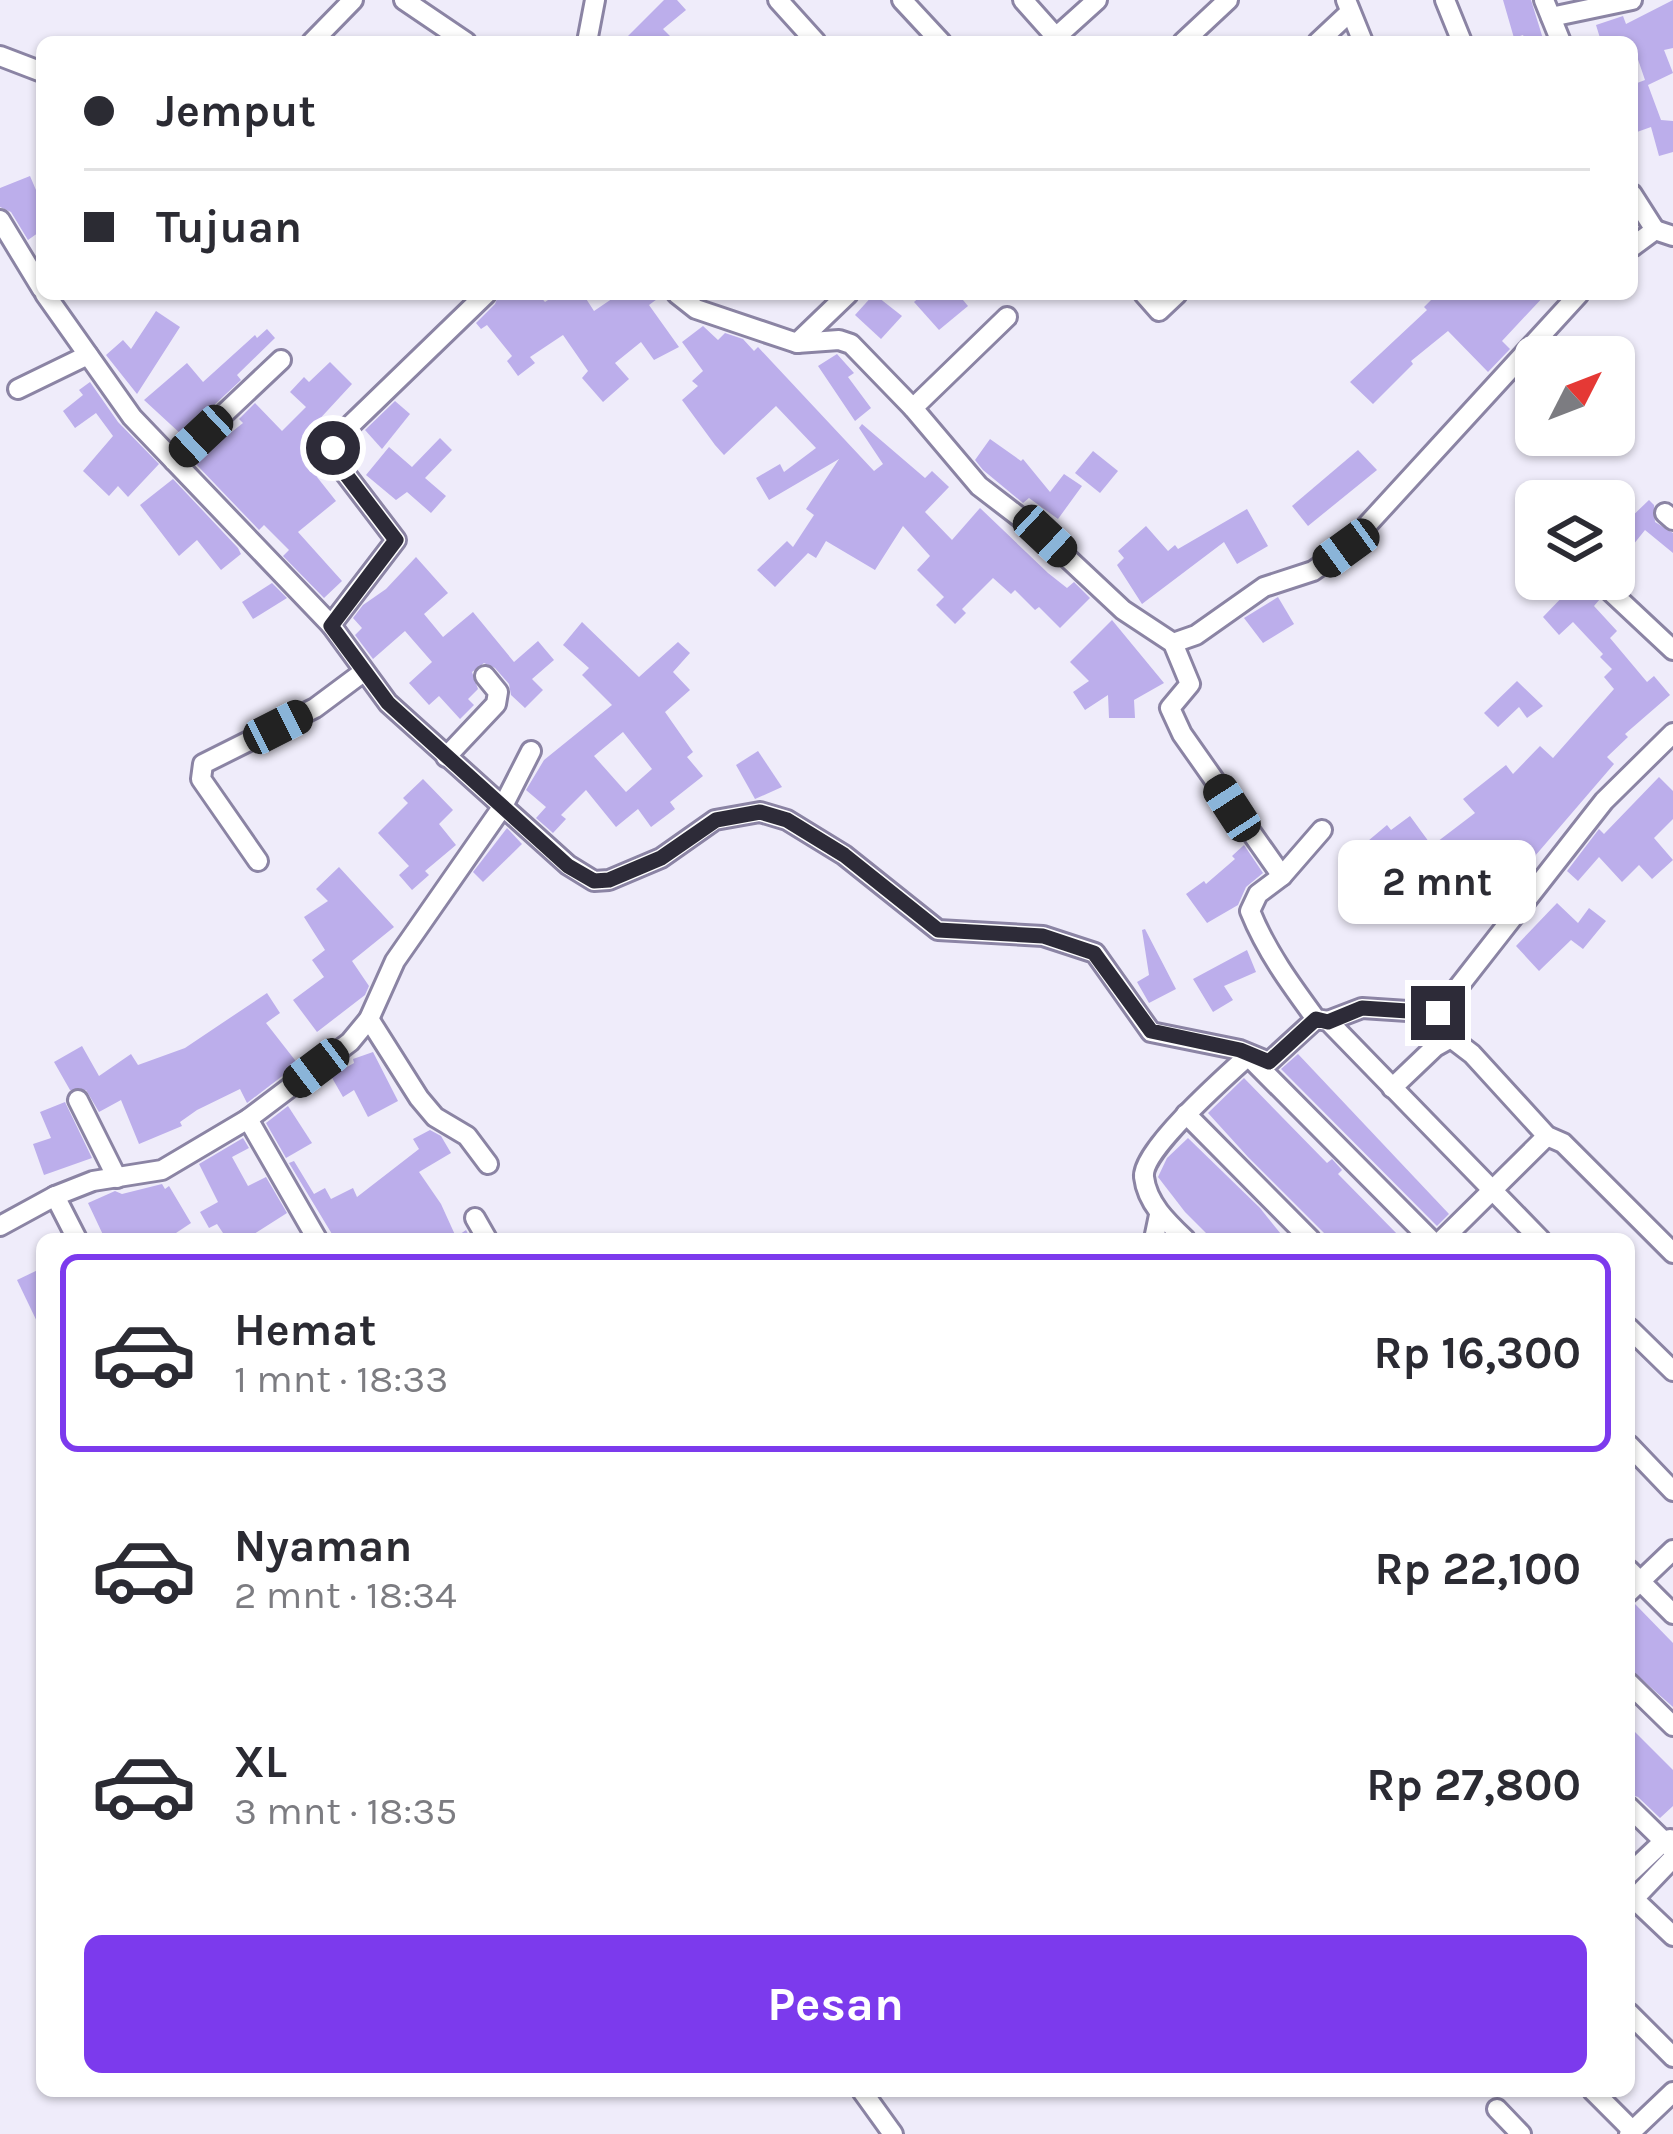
<!DOCTYPE html>
<html lang="id">
<head>
<meta charset="utf-8">
<style>
	body { margin:0; font-family:Karla,sans-serif; background:#f2f2f3; color:#2b2b33; height:100vh; display:flex; flex-direction:column; font-size:45px; white-space:nowrap }
	* { box-sizing:border-box; margin:0 }
	p { font-size:39px; color:#7c7c81 }
	.icon { flex:none; width:66px; height:66px; fill:none; stroke:currentColor; stroke-width:2; stroke-linecap:round; stroke-linejoin:round }
	.map { position:relative; flex:1; overflow:hidden }
	.side { position:absolute; left:36px; top:1233px; width:1599px; height:864px; display:flex; flex-direction:column; background:#fff; border-radius:18px; box-shadow:0 3px 9px #0004 }
	.side>* { flex:none }
	.top-card { position:absolute; left:36px; top:36px; width:1602px; height:264px; border-radius:18px; box-shadow:0 3px 9px #0004; display:grid; align-content:center; height:264px; padding:0 48px; background:#fff }
	.needle { width:78px; rotate:48deg }
	.tools { position:absolute; left:1515px; top:336px; display:grid; gap:24px }
	.tools a { display:grid; place-items:center; width:120px; height:120px; border-radius:18px; background:#fff; box-shadow:0 3px 9px #0004; font-size:60px }
	.end { position:absolute; width:54px; height:54px; margin:-27px; border:15px solid #2d2b38; background:#fff; box-shadow:0 0 0 6px #fff }
	.from { border-radius:50% }
	.bubble { position:absolute; height:84px; border-radius:18px; background:#fff; box-shadow:0 3px 9px #0004; font-size:39px; font-weight:700; line-height:84px; text-align:center }
	.car { position:absolute; width:36px; height:72px; margin:-36px -18px; border-radius:15px; box-shadow:0 0 9px 3px #0007; background:linear-gradient(#222 24%,#8ab4d8 0 40%,#222 0 76%,#8ab4d8 0 86%,#222 0) }
	.top-card b { display:flex; align-items:center; gap:42px; height:114px; font-size:45px }
	.top-card b+b { border-top:3px solid #e1e1e2 }
	.top-card i { width:30px; height:30px; background:#2b2b33 }
	ul { padding:21px 0 0; list-style:none }
	li { display:flex; align-items:center; gap:36px; height:198px; margin:0 24px 18px; padding:0 24px; border:6px solid transparent; border-radius:18px }
	li div { flex:1 }
	li b { display:block; font-size:45px }
	li em { font-style:normal; font-weight:700 }
	li.selected { border-color:#7c3aed }
	li>.icon { width:108px; height:108px; stroke-width:1.5 }
	.button { display:flex; gap:24px; margin-top:auto; padding:24px 48px }
	.button a { flex:1; height:138px; border-radius:18px; background:#7c3aed; color:#fff; font-size:48px; font-weight:700; line-height:138px; text-align:center }
	.map>svg:first-child { display:block }
</style>
</head>
<body>
<div class="map">
<svg width="1673" height="2134" viewBox="0 0 1673 2134">
	<rect width="100%" height="100%" fill="#efecfa"/>
	<g fill="#bcaeeb" fill-rule="evenodd">
		<path d="M 664,0 L 677,0 L 686,10 L 663,29 L 676,42 L 622,42 Z"/>
		<path d="M 1503,0 L 1531,0 L 1544,42 L 1526,42 L 1523,35 L 1514,38 Z"/>
		<path d="M 1673,0 L 1673,48 L 1664,50 L 1673,73 L 1648,85 L 1661,120 L 1673,121 L 1673,152 L 1659,156 L 1651,127 L 1637,132 L 1632,118 L 1632,85 L 1645,80 L 1632,42 L 1593,42 L 1600,38 L 1596,25 L 1623,16 L 1626,24 Z"/>
		<path d="M 30,176 L 42,204 L 42,230 L 28,240 L 11,212 L 0,207 L 0,188 Z"/>
		<path d="M 499,294 L 538,294 L 545,302 L 557,294 L 583,294 L 594,311 L 619,294 L 664,294 L 649,305 L 679,347 L 654,360 L 641,342 L 615,363 L 629,379 L 603,402 L 582,378 L 588,371 L 563,335 L 530,357 L 535,363 L 518,376 L 507,361 L 512,356 L 487,325 L 481,329 L 476,323 L 495,304 Z"/>
		<path d="M 874,294 L 902,316 L 881,339 L 855,315 Z"/>
		<path d="M 923,294 L 958,294 L 968,306 L 939,330 L 914,302 Z"/>
		<path d="M 1437,294 L 1546,294 L 1502,341 L 1510,349 L 1488,372 L 1448,331 L 1411,361 L 1413,364 L 1373,404 L 1350,382 L 1427,310 L 1424,307 Z"/>
		<path d="M 156,311 L 180,327 L 137,394 L 106,355 L 123,340 L 131,349 Z"/>
		<path d="M 703,326 L 718,340 L 725,333 L 743,339 L 754,351 L 758,347 L 874,471 L 883,464 L 859,428 L 862,424 L 925,478 L 932,471 L 949,487 L 925,512 L 952,540 L 980,508 L 1048,573 L 1067,588 L 1074,582 L 1090,598 L 1060,628 L 1039,607 L 1035,610 L 1015,590 L 1011,594 L 993,578 L 962,609 L 966,613 L 955,624 L 936,605 L 944,597 L 917,570 L 930,556 L 903,526 L 875,570 L 826,541 L 816,558 L 808,553 L 775,587 L 757,570 L 787,541 L 793,547 L 814,515 L 806,509 L 839,459 L 769,500 L 756,478 L 780,464 L 784,472 L 816,448 L 776,406 L 724,455 L 715,445 L 682,400 L 698,386 L 692,381 L 703,371 L 682,342 Z"/>
		<path d="M 267,329 L 275,338 L 237,375 L 241,380 L 182,435 L 144,400 L 187,363 L 203,382 L 255,335 L 257,338 Z"/>
		<path d="M 837,354 L 854,373 L 848,377 L 871,408 L 855,421 L 818,366 Z"/>
		<path d="M 330,362 L 352,384 L 315,424 L 320,429 L 309,439 L 326,470 L 317,477 L 336,501 L 298,532 L 342,581 L 324,598 L 283,556 L 289,550 L 264,525 L 259,530 L 194,462 L 243,423 L 239,419 L 255,403 L 282,431 L 306,407 L 290,392 L 304,377 L 309,382 Z"/>
		<path d="M 90,382 L 118,422 L 159,464 L 128,497 L 118,486 L 109,496 L 83,471 L 113,436 L 96,413 L 75,428 L 63,411 L 83,395 L 79,390 Z"/>
		<path d="M 395,401 L 410,414 L 382,449 L 365,430 Z"/>
		<path d="M 440,438 L 452,450 L 425,478 L 446,496 L 431,513 L 407,492 L 396,500 L 366,475 L 389,447 L 412,467 Z"/>
		<path d="M 990,439 L 1021,461 L 1023,459 L 1050,492 L 1064,474 L 1082,486 L 1058,519 L 1029,498 L 1023,503 L 983,470 L 975,460 Z"/>
		<path d="M 1358,450 L 1377,470 L 1308,526 L 1292,506 Z"/>
		<path d="M 1093,451 L 1118,471 L 1100,493 L 1075,473 Z"/>
		<path d="M 173,479 L 238,548 L 241,554 L 221,570 L 197,540 L 179,556 L 140,505 Z"/>
		<path d="M 1649,500 L 1654,505 L 1655,522 L 1673,533 L 1673,553 L 1645,530 L 1629,550 L 1614,538 L 1623,521 L 1625,523 Z"/>
		<path d="M 1247,509 L 1268,546 L 1237,564 L 1224,542 L 1142,604 L 1117,565 L 1124,558 L 1118,551 L 1146,526 L 1168,551 L 1175,545 L 1178,549 Z"/>
		<path d="M 416,557 L 448,593 L 424,614 L 443,637 L 473,612 L 514,662 L 538,641 L 554,660 L 532,679 L 543,690 L 525,708 L 511,695 L 509,684 L 495,668 L 484,663 L 472,672 L 478,689 L 468,699 L 474,705 L 460,719 L 439,696 L 429,705 L 409,683 L 432,662 L 405,631 L 373,659 L 355,635 L 362,628 L 353,618 L 363,605 L 386,589 Z"/>
		<path d="M 1589,579 L 1599,583 L 1600,599 L 1594,606 L 1617,631 L 1610,638 L 1647,682 L 1654,676 L 1670,695 L 1625,734 L 1628,737 L 1607,757 L 1614,764 L 1516,878 L 1522,884 L 1499,910 L 1457,855 L 1447,863 L 1433,845 L 1475,813 L 1463,799 L 1506,765 L 1513,774 L 1540,746 L 1553,758 L 1614,689 L 1604,677 L 1612,669 L 1600,657 L 1603,654 L 1573,622 L 1559,635 L 1543,617 L 1568,591 L 1574,597 Z"/>
		<path d="M 272,583 L 287,598 L 253,619 L 242,602 Z"/>
		<path d="M 1278,597 L 1294,624 L 1263,643 L 1244,618 Z"/>
		<path d="M 1112,620 L 1164,683 L 1134,700 L 1135,718 L 1109,718 L 1108,695 L 1085,710 L 1073,692 L 1089,681 L 1070,662 Z"/>
		<path d="M 582,622 L 639,677 L 678,642 L 690,653 L 673,672 L 690,690 L 665,712 L 693,752 L 687,757 L 703,776 L 670,802 L 675,809 L 651,827 L 638,809 L 616,827 L 586,790 L 561,815 L 566,819 L 553,833 L 536,818 L 546,807 L 526,790 L 544,760 L 612,705 L 582,675 L 589,668 L 563,645 ZM 623,732 L 652,769 L 626,792 L 594,756 Z"/>
		<path d="M 1517,681 L 1543,706 L 1527,718 L 1519,707 L 1498,727 L 1484,713 Z"/>
		<path d="M 758,751 L 782,787 L 755,799 L 736,765 Z"/>
		<path d="M 1659,777 L 1673,791 L 1673,819 L 1654,838 L 1673,860 L 1652,879 L 1639,865 L 1622,882 L 1599,857 L 1578,881 L 1567,871 L 1599,829 L 1604,834 Z"/>
		<path d="M 423,779 L 453,810 L 439,824 L 456,845 L 425,871 L 429,875 L 412,890 L 399,875 L 409,866 L 378,833 L 408,803 L 403,798 Z"/>
		<path d="M 1410,816 L 1440,857 L 1401,896 L 1404,900 L 1384,917 L 1374,904 L 1378,901 L 1350,868 L 1374,848 L 1368,841 L 1387,825 L 1391,830 Z"/>
		<path d="M 507,828 L 522,844 L 483,882 L 473,872 Z"/>
		<path d="M 1244,845 L 1263,873 L 1246,887 L 1238,905 L 1207,923 L 1186,894 L 1204,881 L 1206,884 L 1235,859 L 1232,856 Z"/>
		<path d="M 339,867 L 394,927 L 352,961 L 369,986 L 365,995 L 317,1032 L 293,1000 L 324,977 L 312,960 L 325,950 L 304,917 L 328,901 L 316,889 Z"/>
		<path d="M 1557,903 L 1578,923 L 1589,908 L 1606,921 L 1583,949 L 1571,940 L 1539,971 L 1516,946 Z"/>
		<path d="M 1145,929 L 1176,989 L 1149,1003 L 1137,982 L 1149,975 L 1142,930 Z"/>
		<path d="M 1247,950 L 1256,972 L 1224,986 L 1233,1000 L 1213,1012 L 1193,979 Z"/>
		<path d="M 267,993 L 280,1013 L 266,1023 L 298,1064 L 247,1103 L 240,1089 L 197,1110 L 180,1122 L 182,1126 L 139,1144 L 121,1100 L 99,1112 L 86,1090 L 70,1090 L 54,1062 L 82,1046 L 99,1076 L 131,1054 L 138,1065 L 185,1048 Z"/>
		<path d="M 373,1052 L 398,1101 L 368,1117 L 354,1090 L 343,1097 L 331,1076 L 354,1063 L 353,1059 Z"/>
		<path d="M 1298,1054 L 1449,1214 L 1437,1226 L 1281,1069 Z"/>
		<path d="M 1244,1078 L 1327,1163 L 1332,1159 L 1342,1170 L 1338,1174 L 1402,1239 L 1330,1239 L 1248,1157 L 1208,1113 Z"/>
		<path d="M 65,1102 L 92,1158 L 44,1175 L 33,1144 L 51,1138 L 40,1112 Z"/>
		<path d="M 288,1106 L 312,1143 L 286,1158 L 266,1123 Z"/>
		<path d="M 430,1130 L 441,1136 L 451,1153 L 419,1172 L 441,1204 L 456,1237 L 466,1230 L 471,1239 L 335,1239 L 289,1163 L 294,1161 L 314,1194 L 325,1188 L 331,1199 L 353,1188 L 357,1197 L 419,1149 L 413,1139 Z"/>
		<path d="M 243,1138 L 249,1148 L 232,1157 L 248,1186 L 266,1177 L 287,1213 L 246,1239 L 227,1239 L 217,1224 L 209,1228 L 200,1212 L 218,1202 L 199,1164 Z"/>
		<path d="M 1188,1138 L 1260,1208 L 1285,1239 L 1212,1239 L 1185,1212 L 1158,1177 L 1167,1158 Z"/>
		<path d="M 162,1184 L 165,1189 L 169,1186 L 191,1223 L 167,1239 L 105,1239 L 88,1203 L 115,1191 L 122,1194 Z"/>
		<path d="M 42,1268 L 42,1332 L 17,1280 Z"/>
		<path d="M 1635,1604 L 1673,1643 L 1673,1707 L 1629,1668 L 1629,1605 Z"/>
		<path d="M 1629,1726 L 1673,1770 L 1673,1806 L 1660,1818 L 1638,1797 L 1629,1794 Z"/>
	</g>
	<g fill="none" stroke-linecap="round" stroke-linejoin="round">
		<g stroke="#8b84a4" stroke-width="24">
			<g id="minor">
				<path d="M 404,0 L 466,42"/>
				<path d="M 778,0 L 816,42"/>
				<path d="M 902,0 L 941,42"/>
				<path d="M 1023,0 L 1056,37 L 1051,42"/>
				<path d="M 1346,0 L 1363,42"/>
				<path d="M 1445,0 L 1462,42"/>
				<path d="M 1544,0 L 1561,42"/>
				<path d="M 1551,17 L 1632,0"/>
				<path d="M 1056,37 L 1097,0"/>
				<path d="M 312,42 L 353,0"/>
				<path d="M 587,42 L 595,0"/>
				<path d="M 1183,42 L 1228,0"/>
				<path d="M 1318,42 L 1350,12"/>
				<path d="M 0,56 L 42,72"/>
				<path d="M 1632,194 L 1655,230"/>
				<path d="M 0,220 L 42,289"/>
				<path d="M 1632,247 L 1655,230 L 1673,236"/>
				<path d="M 45,294 L 132,417 L 331,625 L 388,703 L 568,865 L 594,881 L 609,880 L 661,858 L 715,820 L 760,812 L 787,820 L 844,855 L 938,930 L 1043,936 L 1095,953 L 1151,1032 L 1240,1050 L 1269,1062 L 1316,1019"/>
				<path d="M 677,294 L 696,309 L 797,343 L 839,340 L 851,344 L 913,408 L 979,486 L 1044,536 L 1123,610 L 1173,643 L 1190,684 L 1170,708 L 1182,734 L 1282,876"/>
				<path d="M 1144,294 L 1159,311 L 1177,294"/>
				<path d="M 797,343 L 848,294"/>
				<path d="M 18,389 L 88,355"/>
				<path d="M 913,408 L 1007,317"/>
				<path d="M 174,461 L 281,360"/>
				<path d="M 1665,513 L 1673,520"/>
				<path d="M 1610,591 L 1673,650"/>
				<path d="M 331,625 L 396,540 L 338,464 L 334,441 L 486,294"/>
				<path d="M 1173,643 L 1196,635 L 1264,587 L 1313,571 L 1346,548 L 1579,294"/>
				<path d="M 446,757 L 496,704 L 498,692 L 485,676"/>
				<path d="M 1322,830 L 1282,876 L 1258,894 L 1250,911 C 1266,951 1291,985 1316,1019 L 1328,1021 L 1540,1239"/>
				<path d="M 258,861 L 201,779 L 203,764 L 315,708 L 362,673"/>
				<path d="M 369,1019 L 419,1098 L 435,1117 L 467,1136 L 488,1164"/>
				<path d="M 1328,1021 L 1362,1008 L 1438,1013 L 1604,801 L 1673,733"/>
				<path d="M 1251,1059 L 1430,1239"/>
				<path d="M 1392,1088 L 1435,1047 L 1451,1038 L 1472,1054 L 1547,1136 L 1563,1143 L 1673,1253"/>
				<path d="M 78,1100 L 117,1178"/>
				<path d="M 1186,1114 L 1310,1239"/>
				<path d="M 248,1119 L 317,1239"/>
				<path d="M 55,1196 L 77,1239"/>
				<path d="M 475,1218 L 487,1239"/>
				<path d="M 0,1226 L 55,1196 L 93,1181 L 162,1170 L 248,1119 L 350,1042 L 369,1019 L 395,961 L 503,806 L 531,751"/>
				<path d="M 1154,1239 L 1159,1215"/>
				<path d="M 1185,1239 C 1167,1222 1147,1203 1144,1177 C 1141,1151 1227,1075 1248,1056"/>
				<path d="M 1443,1239 L 1547,1136"/>
				<path d="M 1629,1328 L 1673,1371"/>
				<path d="M 1629,1445 L 1673,1491"/>
				<path d="M 1629,1570 L 1673,1614"/>
				<path d="M 1629,1592 L 1673,1550"/>
				<path d="M 1629,1683 L 1673,1726"/>
				<path d="M 1629,1807 L 1673,1850"/>
				<path d="M 1629,1874 L 1664,1841 L 1670,1839"/>
				<path d="M 1634,1899 L 1673,1936"/>
				<path d="M 1629,1904 L 1673,1858"/>
				<path d="M 1629,2013 L 1673,2057"/>
				<path d="M 862,2091 L 893,2134"/>
				<path d="M 1593,2091 L 1632,2130"/>
				<path d="M 1497,2109 L 1521,2134"/>
				<path d="M 1629,2134 L 1673,2092"/>
			</g>
		</g>
		<use href="#minor" stroke="#fff" stroke-width="18"/>
	</g>
	<g fill="none" stroke-linecap="round" stroke-linejoin="round">
		<path stroke="#2d2b38" stroke-width="15" d="M 333,448 L 338,464 L 396,540 L 331,626 L 388,703 L 568,866 L 594,881 L 609,880 L 661,858 L 716,820 L 760,812 L 787,820 L 844,855 L 938,930 L 1043,936 L 1094,953 L 1151,1031 L 1240,1050 L 1269,1062 L 1316,1019 L 1328,1022 L 1362,1008 L 1438,1013"/>
	</g>
</svg>
<div class="tools">
<a><svg class="needle" viewBox="-14 -14 28 28"><path d="M0-13l5 13h-10z" fill="#e53935"/><path d="M0 13l5-13h-10z" fill="#7c7c81"/></svg></a>
<a><svg class="icon" aria-label="layers" viewBox="0 0 24 24"><path d="M12 4l9 5-9 5-9-5zM3 14l9 5 9-5"/></svg></a>
</div>
<i class="end from" style="left:333px;top:448px"></i>
<i class="end" style="left:1438px;top:1013px"></i>
<div class="bubble" style="left:1338px;top:840px;width:198px">2 mnt</div>
<i class="car" style="left:201px;top:436px;rotate:227deg"></i>
<i class="car" style="left:1045px;top:536px;rotate:133deg"></i>
<i class="car" style="left:1346px;top:548px;rotate:234deg"></i>
<i class="car" style="left:278px;top:727px;rotate:63deg"></i>
<i class="car" style="left:1232px;top:808px;rotate:327deg"></i>
<i class="car" style="left:316px;top:1068px;rotate:233deg"></i>
<div class="top-card">
<b><i class="from"></i>Jemput</b>
<b><i></i>Tujuan</b>
</div>
<section class="side">
<ul>
<li class="selected"><svg class="icon" aria-label="car" viewBox="0 0 24 24"><path d="M5 17H2v-5l4-1 3-4h7l3 4 3 1v5h-3M9 17h6M6 11h13"/><circle cx="7" cy="17" r="2"/><circle cx="17" cy="17" r="2"/></svg><div><b>Hemat</b><p>1 mnt · 18:33</p></div><em>Rp 16,300</em></li>
<li><svg class="icon" aria-label="car" viewBox="0 0 24 24"><path d="M5 17H2v-5l4-1 3-4h7l3 4 3 1v5h-3M9 17h6M6 11h13"/><circle cx="7" cy="17" r="2"/><circle cx="17" cy="17" r="2"/></svg><div><b>Nyaman</b><p>2 mnt · 18:34</p></div><em>Rp 22,100</em></li>
<li><svg class="icon" aria-label="car" viewBox="0 0 24 24"><path d="M5 17H2v-5l4-1 3-4h7l3 4 3 1v5h-3M9 17h6M6 11h13"/><circle cx="7" cy="17" r="2"/><circle cx="17" cy="17" r="2"/></svg><div><b>XL</b><p>3 mnt · 18:35</p></div><em>Rp 27,800</em></li>
</ul>
<div class="button"><a>Pesan</a></div>
</section>
</div>
</body>
</html>
